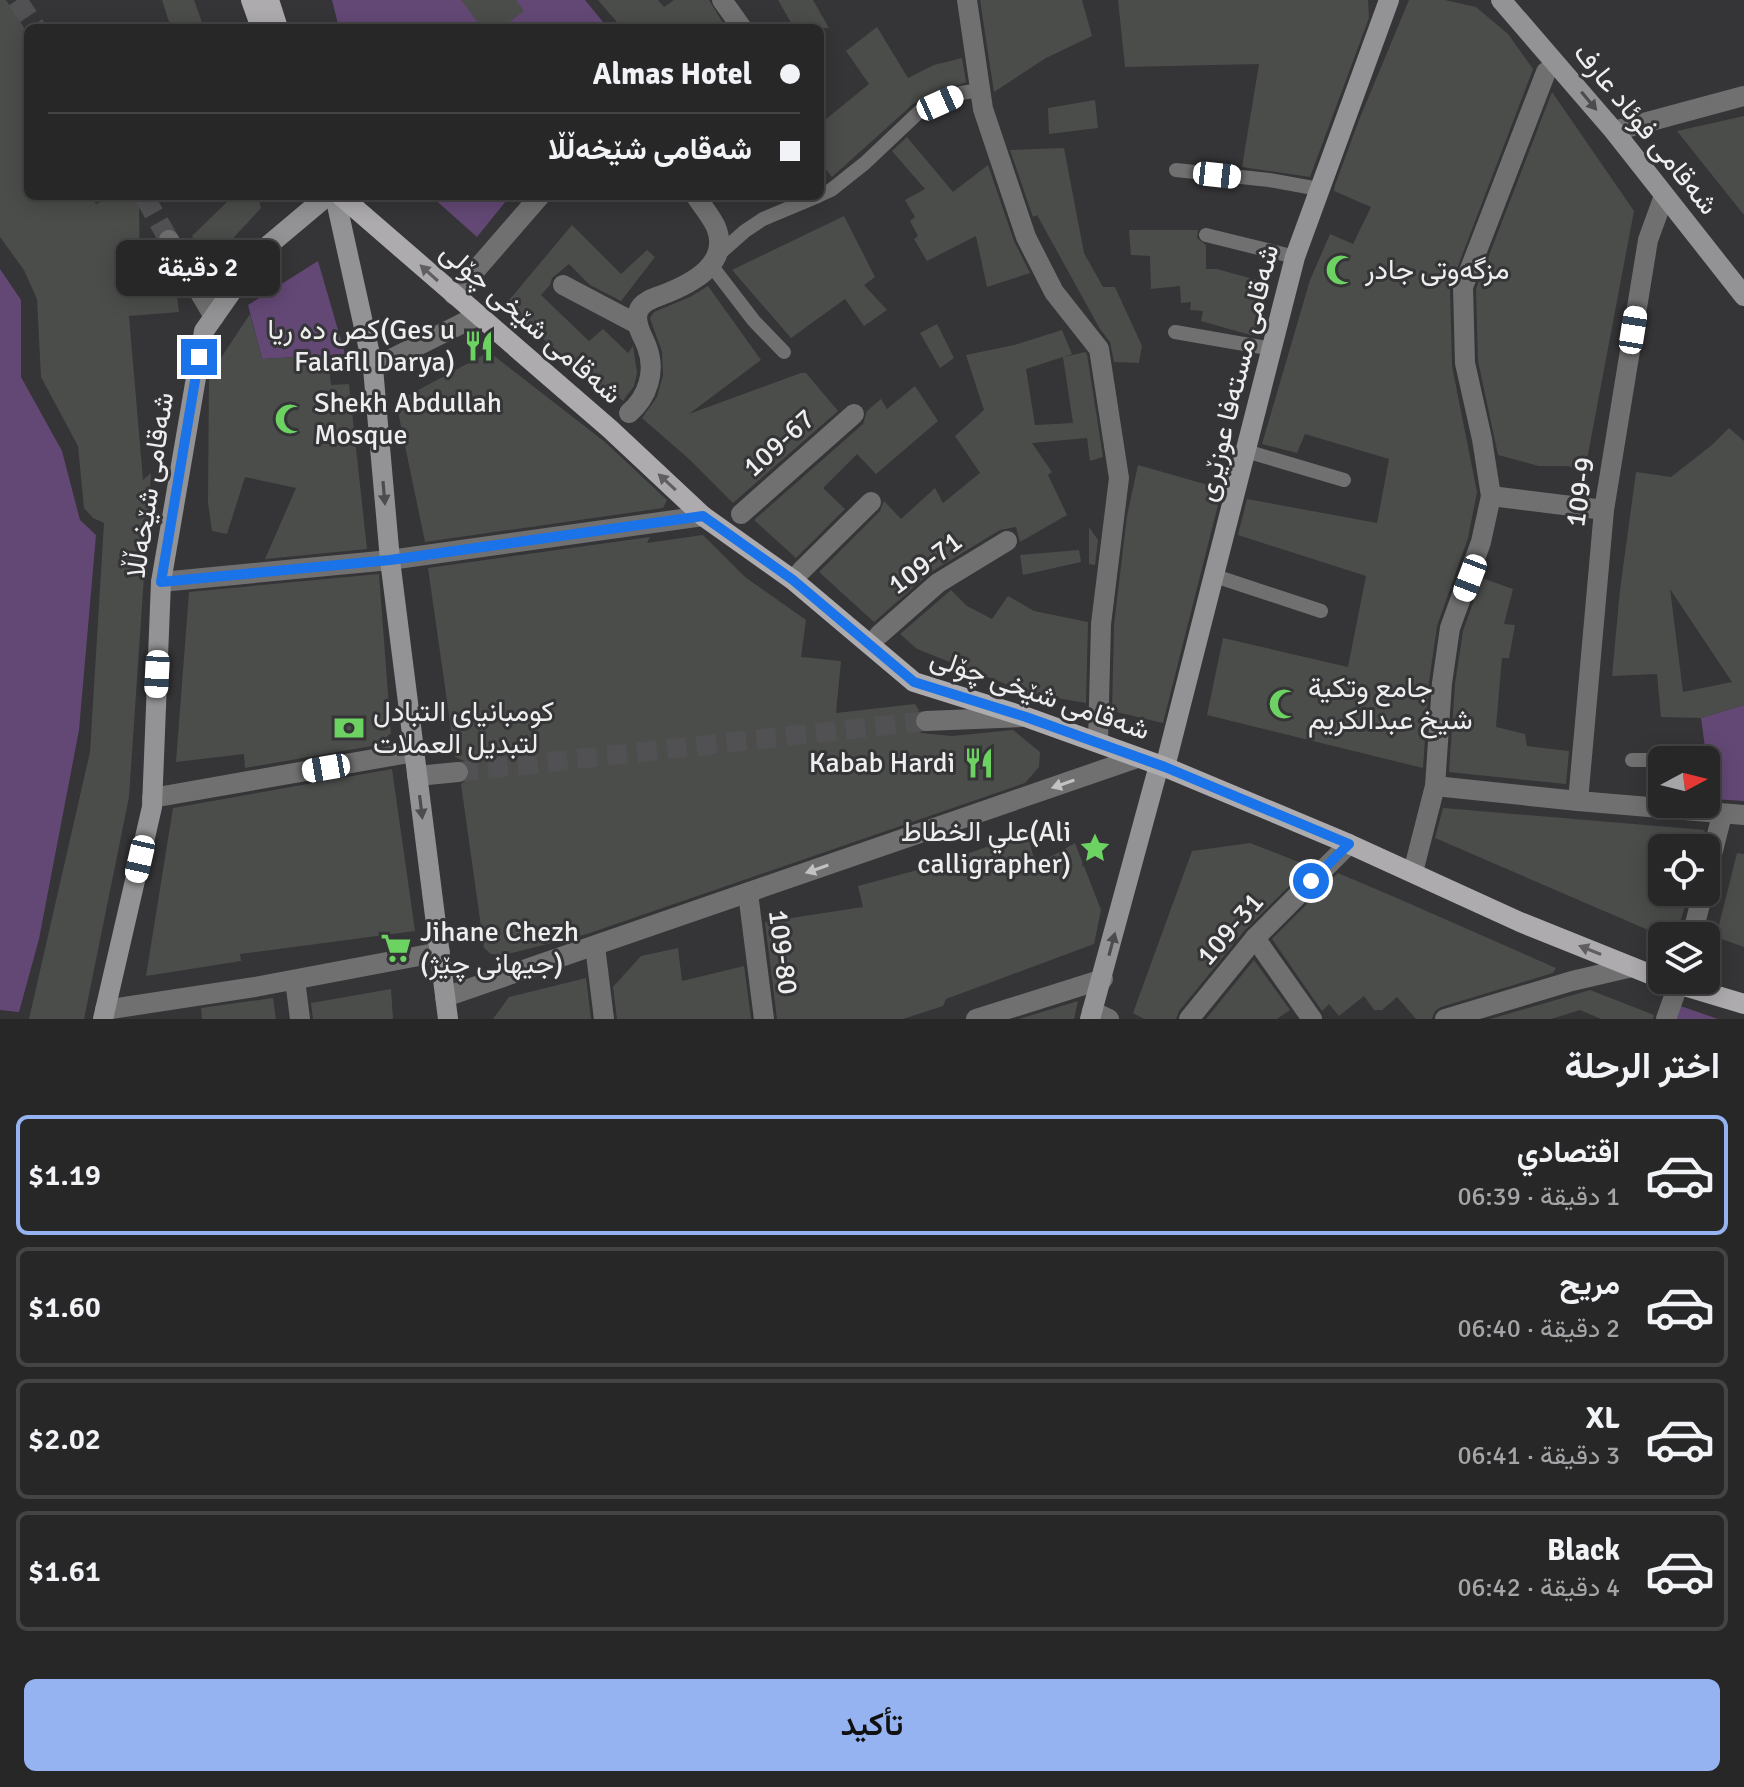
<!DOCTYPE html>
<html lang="ar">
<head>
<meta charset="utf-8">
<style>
	body { margin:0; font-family:Signika,Vazirmatn,sans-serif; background:#343334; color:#f1f3f6; direction:rtl; height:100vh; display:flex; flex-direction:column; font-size:30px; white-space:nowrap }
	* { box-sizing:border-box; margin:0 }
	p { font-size:26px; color:#a5a5a8 }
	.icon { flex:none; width:44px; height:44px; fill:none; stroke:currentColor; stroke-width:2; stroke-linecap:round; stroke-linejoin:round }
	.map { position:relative; height:1019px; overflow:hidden; direction:ltr }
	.side { display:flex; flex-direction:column; background:#282728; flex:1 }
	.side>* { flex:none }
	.banner { position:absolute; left:24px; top:24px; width:800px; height:176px; border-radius:12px; box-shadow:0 4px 20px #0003,0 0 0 2px #444445; direction:rtl; display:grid; align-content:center; height:176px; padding:0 24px; background:#282728 }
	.needle { width:52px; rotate:83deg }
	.controls { position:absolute; left:1648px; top:746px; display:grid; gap:16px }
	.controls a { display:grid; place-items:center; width:72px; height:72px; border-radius:12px; background:#282728; box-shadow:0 4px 20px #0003,0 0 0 2px #444445; font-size:40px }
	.end { position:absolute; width:36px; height:36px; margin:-18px; border:10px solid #1a73e8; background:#fff; box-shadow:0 0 0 4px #fff }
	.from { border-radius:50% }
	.bubble { position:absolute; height:56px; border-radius:12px; background:#282728; box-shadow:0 4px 20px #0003,0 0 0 2px #444445; font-size:26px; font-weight:600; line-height:56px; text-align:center; direction:rtl }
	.car { position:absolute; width:24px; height:48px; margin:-24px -12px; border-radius:10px; box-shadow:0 0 6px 2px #0007; background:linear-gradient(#fff 24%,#345 0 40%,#fff 0 76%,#345 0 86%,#fff 0) }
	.banner b { display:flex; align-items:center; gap:28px; height:76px; font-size:30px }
	.banner b+b { border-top:2px solid #444445 }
	.banner i { width:20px; height:20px; background:#f1f3f6 }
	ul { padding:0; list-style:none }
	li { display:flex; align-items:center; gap:24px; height:120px; margin:0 16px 12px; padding:0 8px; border:4px solid #444445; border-radius:12px }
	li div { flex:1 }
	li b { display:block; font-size:30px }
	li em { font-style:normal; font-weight:600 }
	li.current { border-color:#95b2f1 }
	li>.icon { width:72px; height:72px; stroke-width:1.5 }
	h2 { padding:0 24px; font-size:36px; line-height:96px }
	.button { display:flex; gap:16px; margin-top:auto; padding:16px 24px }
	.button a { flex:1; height:92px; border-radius:12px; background:#95b2f1; color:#111; font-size:32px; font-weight:600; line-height:92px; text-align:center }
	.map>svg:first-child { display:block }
</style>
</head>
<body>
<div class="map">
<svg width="1744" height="1019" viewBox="0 0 1744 1019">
	<rect width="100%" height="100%" fill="#353436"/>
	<g fill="#634875">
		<path d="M 332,0 L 585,0 L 608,28 L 339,28 Z"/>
		<path d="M 431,196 L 510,196 L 477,237 Z"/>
		<path d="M 318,261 L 345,354 L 262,359 L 248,305 Z"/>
		<path d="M 0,269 L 21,300 L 21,377 L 62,451 L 80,520 L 96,535 L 79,730 L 39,939 L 19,1012 L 0,1010 Z"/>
		<path d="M 1744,705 L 1744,801 L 1712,799 L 1701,718 Z"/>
		<path d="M 1672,1003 L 1718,1019 L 1670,1019 Z"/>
	</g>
	<g fill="#4b4d4b" fill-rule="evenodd">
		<path d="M 0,0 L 6,0 L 28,34 L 28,196 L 91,196 L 96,204 L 115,196 L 139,196 L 140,293 L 176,288 L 179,312 L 129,316 L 143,480 L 151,473 L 129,797 L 84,1019 L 29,1019 L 90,752 L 104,523 L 93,518 L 84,508 L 78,446 L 41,377 L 37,299 L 24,270 L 0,237 Z"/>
		<path d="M 162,0 L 194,0 L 204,28 L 171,28 Z"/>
		<path d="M 461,0 L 516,0 L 524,11 L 502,28 L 482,28 Z"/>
		<path d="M 598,0 L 658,0 L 664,7 L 674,0 L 709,0 L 726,28 L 622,28 Z"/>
		<path d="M 778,0 L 813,0 L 829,28 L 794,28 Z"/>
		<path d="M 980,0 L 1082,0 L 1092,36 L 1046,58 L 994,92 Z"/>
		<path d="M 1118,0 L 1368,0 L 1369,18 L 1310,177 L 1242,167 L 1259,64 L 1125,67 Z"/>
		<path d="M 1409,0 L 1445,0 L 1476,7 L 1508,34 L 1533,69 L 1450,287 L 1452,366 L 1477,492 L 1468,538 L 1437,626 L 1429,682 L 1423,768 L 1207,715 L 1223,638 L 1348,667 L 1366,576 L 1238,535 L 1247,499 L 1377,523 L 1389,459 L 1305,434 L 1297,453 L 1262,444 L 1310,280 L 1330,234 L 1353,244 L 1371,207 L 1334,191 L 1335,185 L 1359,120 Z"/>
		<path d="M 877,27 L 908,78 L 934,65 L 962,58 L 966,82 L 913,104 L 832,177 L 820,162 L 820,124 L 869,84 L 846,51 Z"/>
		<path d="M 1552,92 L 1634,211 L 1585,470 L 1567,466 L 1539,466 L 1498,455 L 1478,361 L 1476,289 Z"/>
		<path d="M 1095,100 L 1098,128 L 1049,134 L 1048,108 Z"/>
		<path d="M 1744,116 L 1744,215 L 1677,131 Z"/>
		<path d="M 907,137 L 953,192 L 988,165 L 1014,241 L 1030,273 L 987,287 L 976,236 L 927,261 L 914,239 L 918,236 L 910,221 L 915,217 L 905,200 L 925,189 L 892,151 Z"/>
		<path d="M 1064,148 L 1084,253 L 1103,287 L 1115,287 L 1142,346 L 1139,363 L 1114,362 L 1110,342 L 1100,329 L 1037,215 L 1033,217 L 1010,150 Z"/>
		<path d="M 233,196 L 258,196 L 261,208 L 213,260 L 204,260 L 192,236 Z"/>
		<path d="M 844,216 L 875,277 L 864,285 L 887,310 L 864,326 L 845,299 L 791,338 L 732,270 Z"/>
		<path d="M 572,225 L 621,274 L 647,250 L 655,257 L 621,301 L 590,285 L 569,264 L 552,278 L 550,285 L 541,295 L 589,341 L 603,329 L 628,353 L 633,346 L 637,373 L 634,386 L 623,401 L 617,396 L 614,401 L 505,305 Z"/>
		<path d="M 1129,230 L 1198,230 L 1197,238 L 1206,245 L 1206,269 L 1217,269 L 1268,283 L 1254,336 L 1201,321 L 1203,311 L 1190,310 L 1191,302 L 1181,303 L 1180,286 L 1151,289 L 1150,256 L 1131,255 Z"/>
		<path d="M 708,286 L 761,360 L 689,414 L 801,373 L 806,373 L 838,411 L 733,503 L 689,459 L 642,418 L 657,397 L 663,375 L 662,352 L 650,318 L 654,312 L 690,297 Z"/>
		<path d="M 250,314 L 262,359 L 328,355 L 331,385 L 349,384 L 367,549 L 265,559 L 296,488 L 245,477 L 227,534 L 212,531 L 208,503 L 209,376 Z"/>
		<path d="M 937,324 L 954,358 L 940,368 L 920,333 Z"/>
		<path d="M 1062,330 L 1072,354 L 1064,357 L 1085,352 L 1087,354 L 1103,457 L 1090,461 L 1087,438 L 1032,443 L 1052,472 L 1048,475 L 1067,515 L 1020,542 L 1016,527 L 1000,530 L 931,572 L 874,622 L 819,572 L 880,511 L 884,501 L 901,519 L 935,488 L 943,503 L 980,473 L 955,436 L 984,410 L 966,355 L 1014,345 ZM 1063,357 L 1073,423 L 1035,425 L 1026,369 Z"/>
		<path d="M 489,352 L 605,442 L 667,500 L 663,508 L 425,542 L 396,402 Z"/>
		<path d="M 915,386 L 938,421 L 876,474 L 857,454 L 823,488 L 845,509 L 796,558 L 754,520 L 863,424 L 867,411 L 881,399 L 887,409 Z"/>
		<path d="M 1729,428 L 1744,441 L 1744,705 L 1701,718 L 1661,717 L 1657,674 L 1612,676 L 1620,590 L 1636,472 L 1671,477 L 1712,445 ZM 1670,589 L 1732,682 L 1683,692 Z"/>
		<path d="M 1138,465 L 1222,489 L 1163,723 L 1112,711 L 1114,625 L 1127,516 Z"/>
		<path d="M 1089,527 L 1098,540 L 1095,565 L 1089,564 Z"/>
		<path d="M 703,535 L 745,577 L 806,620 L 801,657 L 841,661 L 836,713 L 915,704 L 919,710 L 913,722 L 921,733 L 952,736 L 1013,730 L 1040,752 L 1039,767 L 1025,783 L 587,934 L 504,955 L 491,954 L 484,948 L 461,784 L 469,778 L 471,770 L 464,761 L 455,757 L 428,568 L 650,537 L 647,543 Z"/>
		<path d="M 1079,550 L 1081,562 L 1023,575 L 1020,555 Z"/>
		<path d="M 379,574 L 391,734 L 388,735 L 389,743 L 245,768 L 244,754 L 176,762 L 189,592 Z"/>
		<path d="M 1482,578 L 1513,589 L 1504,624 L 1515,625 L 1509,658 L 1502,658 L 1496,727 L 1525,734 L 1527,746 L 1569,751 L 1566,784 L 1449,772 L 1455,684 L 1463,631 Z"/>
		<path d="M 951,590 L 967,606 L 992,619 L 1008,596 L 1034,611 L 1088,622 L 1086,703 L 1028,693 L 917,649 L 900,634 Z"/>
		<path d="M 392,769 L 415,931 L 240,954 L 241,961 L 146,976 L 173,808 Z"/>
		<path d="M 1443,808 L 1705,830 L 1700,848 L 1662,848 L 1662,892 L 1689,892 L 1676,936 L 1662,936 L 1435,838 Z"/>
		<path d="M 1025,827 L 1036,865 L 1075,843 L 1101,910 L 1094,944 L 946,999 L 943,1006 L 903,1019 L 777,1019 L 765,922 L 863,907 L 858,886 L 936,865 L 1006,840 L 1008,835 Z"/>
		<path d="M 1250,843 L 1309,866 L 1245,930 L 1179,1011 L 1176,1019 L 1144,1019 L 1133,1013 L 1192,851 Z"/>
		<path d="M 1737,853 L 1744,854 L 1744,947 L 1716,937 Z"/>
		<path d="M 1338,873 L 1399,899 L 1556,968 L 1553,973 L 1441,1007 L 1435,1011 L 1432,1019 L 1416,1019 L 1397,997 L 1382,1010 L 1374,1010 L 1364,996 L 1339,1016 L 1329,1004 L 1322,1011 L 1272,939 Z"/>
		<path d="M 678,948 L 682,981 L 744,966 L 751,1019 L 617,1019 L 613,987 L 641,956 Z"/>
		<path d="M 1254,960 L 1290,1010 L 1277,1019 L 1206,1019 Z"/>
		<path d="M 586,978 L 591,1019 L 493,1019 L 509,997 Z"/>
		<path d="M 391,989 L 393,1019 L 313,1019 L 311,1003 Z"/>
		<path d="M 1590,990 L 1654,1015 L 1653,1019 L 1601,1019 L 1580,1010 L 1551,1019 L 1490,1019 Z"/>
		<path d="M 273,998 L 276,1019 L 202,1019 L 201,1008 Z"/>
		<path d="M 1078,1001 L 1074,1019 L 1019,1019 Z"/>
	</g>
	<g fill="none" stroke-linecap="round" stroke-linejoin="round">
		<g stroke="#515052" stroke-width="20" stroke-dasharray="20 10" stroke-linecap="butt">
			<path d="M 17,0 L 36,28"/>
			<path d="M 144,196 L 169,240"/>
			<path d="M 458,772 L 926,721"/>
		</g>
		<g stroke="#717071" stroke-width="14">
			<path d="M 1176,170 L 1269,180 L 1319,189"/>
			<path d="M 820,195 L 831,190 L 865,163 L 919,112 L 961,93 L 980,90"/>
			<path d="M 1206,235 L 1295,257"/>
			<path d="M 719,254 L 745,231 L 763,219 L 818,196"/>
			<path d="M 711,265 L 754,321 L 784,352"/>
			<path d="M 1175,332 L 1273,349"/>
			<path d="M 1246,451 L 1344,480"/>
			<path d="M 1215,576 L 1321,611"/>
			<path d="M 1632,760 L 1662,760"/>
			<path d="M 1680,760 L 1690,760"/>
			<path d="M 1706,782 L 1710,813"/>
		</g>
		<g stroke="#717071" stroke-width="20">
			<path d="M 722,0 L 742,28"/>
			<path d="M 967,0 L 983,109 L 1026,237 L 1054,292 L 1099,349 L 1119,478 L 1101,624 L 1098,742"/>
			<path d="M 1614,131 L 1744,96"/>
			<path d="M 169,240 L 214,317"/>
			<path d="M 563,285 L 637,324"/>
			<path d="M 454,295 L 540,196"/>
			<path d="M 373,368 L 477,316"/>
			<path d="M 629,413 C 648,397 656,371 647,347 C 643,336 634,324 638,312 C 641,302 653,298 662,295 C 691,284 731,264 716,227 C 711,216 702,206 696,196"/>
			<path d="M 1491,496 L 1604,510"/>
			<path d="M 741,514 L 854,414"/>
			<path d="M 801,571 L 871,502"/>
			<path d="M 161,582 L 390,560 L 703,516"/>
			<path d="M 879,635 L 938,583 L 1007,541"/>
			<path d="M 926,721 L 1022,717"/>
			<path d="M 417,776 L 458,772"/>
			<path d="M 1435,786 L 1578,801 L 1744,815"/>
			<path d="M 152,798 L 414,752"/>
			<path d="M 1578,801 L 1604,510 L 1648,240 L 1664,196"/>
			<path d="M 1413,872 L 1435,786 L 1442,683 L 1450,628 L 1481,542 L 1491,496 L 1482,439 L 1465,363 L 1463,287 L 1546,72"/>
			<path d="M 1706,878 L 1722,815"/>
			<path d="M 748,893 L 764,1019"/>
			<path d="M 1692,936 L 1703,892"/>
			<path d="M 1255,938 L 1312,1019"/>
			<path d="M 595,946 L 604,1019"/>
			<path d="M 295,980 L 300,1019"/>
			<path d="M 445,997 L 1137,758"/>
			<path d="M 105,1010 L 255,987 L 440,952"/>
			<path d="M 1092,1011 L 1109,1019"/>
			<path d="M 976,1019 L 1103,979"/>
			<path d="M 1189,1019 L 1255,938 L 1349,844"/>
			<path d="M 1445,1019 L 1572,981 L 1632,967"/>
			<path d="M 1666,1019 L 1680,980"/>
		</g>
		<g stroke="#939294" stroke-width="20">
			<path d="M 1501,0 L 1614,131 L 1744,296"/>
			<path d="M 335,196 L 373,368 L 390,560 L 448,1019"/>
			<path d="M 1165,767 L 1295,257 L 1389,0"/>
			<path d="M 103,1019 L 152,807 L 161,582 L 204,331 L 258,254 L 327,196"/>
			<path d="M 1090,1019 L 1159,765"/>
		</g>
		<g stroke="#adabae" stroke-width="20">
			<path d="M 251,0 L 261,28"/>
			<path d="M 269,0 L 278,28"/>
			<path d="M 341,196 L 610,429 L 703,516 L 793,580 L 914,682 L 1026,717 L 1165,767 L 1349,844 L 1520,922 L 1662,979"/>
			<path d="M 1664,980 L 1744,1004"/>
		</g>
	</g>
	<defs><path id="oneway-solid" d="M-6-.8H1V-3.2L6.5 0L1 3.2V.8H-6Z" transform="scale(2)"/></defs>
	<g fill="#4c4c4e">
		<use href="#oneway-solid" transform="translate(1589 101) rotate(50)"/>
		<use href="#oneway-solid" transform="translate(384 493) rotate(85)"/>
		<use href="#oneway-solid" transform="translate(421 807) rotate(83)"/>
		<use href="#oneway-solid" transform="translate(1112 944) rotate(-75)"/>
	</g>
	<g fill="#5f5e60">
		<use href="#oneway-solid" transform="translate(429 273) rotate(-138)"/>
		<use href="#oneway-solid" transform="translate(667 482) rotate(-137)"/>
		<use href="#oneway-solid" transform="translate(1590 950) rotate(-158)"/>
	</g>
	<g fill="#c2c2c3">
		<use href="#oneway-solid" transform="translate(1063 784) rotate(161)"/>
		<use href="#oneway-solid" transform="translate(817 869) rotate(161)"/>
	</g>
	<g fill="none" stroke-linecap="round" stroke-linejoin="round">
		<path stroke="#1a73e8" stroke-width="10" d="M 199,357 L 161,582 L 390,560 L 703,516 L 793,580 L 914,682 L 1026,717 L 1165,767 L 1349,844 L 1311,881"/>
	</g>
	<defs>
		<g id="mosque-bare" transform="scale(2.4)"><path d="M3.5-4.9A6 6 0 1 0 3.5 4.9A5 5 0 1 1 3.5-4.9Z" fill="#6cd362" stroke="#353436" stroke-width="2.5" paint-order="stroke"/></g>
		<g id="restaurant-bare" transform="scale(2.4)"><path d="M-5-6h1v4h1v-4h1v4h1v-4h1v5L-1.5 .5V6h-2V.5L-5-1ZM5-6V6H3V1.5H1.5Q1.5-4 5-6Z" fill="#6cd362" stroke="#353436" stroke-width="2.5" paint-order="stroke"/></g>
		<g id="bank-bare" transform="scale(2.4)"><path d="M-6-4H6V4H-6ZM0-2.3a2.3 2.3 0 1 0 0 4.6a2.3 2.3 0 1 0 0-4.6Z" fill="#6cd362" stroke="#353436" stroke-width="2.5" paint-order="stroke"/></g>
		<g id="sight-bare" transform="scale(2.4)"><path d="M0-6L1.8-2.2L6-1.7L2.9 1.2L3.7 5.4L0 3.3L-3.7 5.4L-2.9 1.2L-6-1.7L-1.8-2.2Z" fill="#6cd362" stroke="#353436" stroke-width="2.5" paint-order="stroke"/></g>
		<g id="supermarket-bare" transform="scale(2.4)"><path d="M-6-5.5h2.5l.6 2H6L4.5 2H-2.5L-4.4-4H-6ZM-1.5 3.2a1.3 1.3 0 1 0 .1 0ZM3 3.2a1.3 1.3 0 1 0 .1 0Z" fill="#6cd362" stroke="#353436" stroke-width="2.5" paint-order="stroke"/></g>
	</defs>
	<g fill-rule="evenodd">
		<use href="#mosque-bare" x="1341" y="270"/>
		<use href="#restaurant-bare" x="479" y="346"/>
		<use href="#mosque-bare" x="290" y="419"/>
		<use href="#mosque-bare" x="1284" y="704"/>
		<use href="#bank-bare" x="349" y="728"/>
		<use href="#restaurant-bare" x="979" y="763"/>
		<use href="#sight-bare" x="1095" y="848"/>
		<use href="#supermarket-bare" x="396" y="948"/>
	</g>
	<g text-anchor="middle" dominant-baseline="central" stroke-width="6" stroke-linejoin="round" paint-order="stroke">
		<g font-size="28" fill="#eeeeef" stroke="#353436">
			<text transform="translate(1646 129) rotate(51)">شەقامی فوئاد عارف</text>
			<text transform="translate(531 323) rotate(41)">شەقامی شێخی چۆلی</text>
			<text transform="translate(1238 373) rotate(-76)">شەقامی مستەفا عوزێری</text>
			<text transform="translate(779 443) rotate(-42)">109-67</text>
			<text transform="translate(150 485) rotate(-81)">شەقامی شێخەڵڵا</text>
			<text transform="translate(1580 492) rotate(-82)">109-9</text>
			<text transform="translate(925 563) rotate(-37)">109-71</text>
			<text transform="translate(1040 694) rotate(19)">شەقامی شێخی چۆلی</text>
			<text transform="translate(1230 929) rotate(-49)">109-31</text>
			<text transform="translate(783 952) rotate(83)">109-80</text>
		</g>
		<g font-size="28" fill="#eeeeef" stroke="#353436" text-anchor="start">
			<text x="1365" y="270">مزگەوتی جادر</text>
			<text x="455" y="330" text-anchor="end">کص ده ریا(Ges u<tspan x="455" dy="32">Falafll Darya)</tspan></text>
			<text x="314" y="403">Shekh Abdullah<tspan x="314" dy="32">Mosque</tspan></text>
			<text x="1308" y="688">جامع وتكية<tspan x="1308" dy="32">شيخ عبدالكريم</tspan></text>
			<text x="373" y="712">كومبانياى التبادل<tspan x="373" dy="32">لتبديل العملات</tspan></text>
			<text x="955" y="763" text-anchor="end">Kabab Hardi</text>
			<text x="1071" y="832" text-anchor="end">علي الخطاط(Ali<tspan x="1071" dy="32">calligrapher)</tspan></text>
			<text x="420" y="932">Jihane Chezh<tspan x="420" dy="32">(جیهانی چێژ)</tspan></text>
		</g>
	</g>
</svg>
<div class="controls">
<a><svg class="needle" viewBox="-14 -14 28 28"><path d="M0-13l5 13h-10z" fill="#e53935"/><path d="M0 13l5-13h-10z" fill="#a5a5a8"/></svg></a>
<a><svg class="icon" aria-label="locate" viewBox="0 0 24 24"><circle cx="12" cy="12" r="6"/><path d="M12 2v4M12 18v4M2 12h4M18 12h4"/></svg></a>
<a><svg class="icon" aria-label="layers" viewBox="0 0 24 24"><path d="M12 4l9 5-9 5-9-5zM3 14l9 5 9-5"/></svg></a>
</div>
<i class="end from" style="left:1311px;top:881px"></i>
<i class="end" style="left:199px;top:357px"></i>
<div class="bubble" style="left:116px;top:240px;width:164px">2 دقيقة</div>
<i class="car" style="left:940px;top:103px;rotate:66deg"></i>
<i class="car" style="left:1217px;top:175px;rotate:96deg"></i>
<i class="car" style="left:1633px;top:330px;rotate:9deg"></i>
<i class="car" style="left:1470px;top:578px;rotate:201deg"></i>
<i class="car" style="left:157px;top:674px;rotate:183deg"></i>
<i class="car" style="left:326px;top:768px;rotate:260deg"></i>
<i class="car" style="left:140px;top:859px;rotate:193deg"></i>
<div class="banner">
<b><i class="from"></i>Almas Hotel</b>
<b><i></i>شەقامی شێخەڵڵا</b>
</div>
</div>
<section class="side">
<h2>اختر الرحلة</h2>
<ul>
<li class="current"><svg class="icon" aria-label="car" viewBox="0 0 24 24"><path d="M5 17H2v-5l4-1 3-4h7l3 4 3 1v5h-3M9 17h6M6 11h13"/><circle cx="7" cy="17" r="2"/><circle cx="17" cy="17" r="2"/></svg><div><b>اقتصادي</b><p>1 دقيقة · 06:39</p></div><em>$1.19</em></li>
<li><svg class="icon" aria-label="car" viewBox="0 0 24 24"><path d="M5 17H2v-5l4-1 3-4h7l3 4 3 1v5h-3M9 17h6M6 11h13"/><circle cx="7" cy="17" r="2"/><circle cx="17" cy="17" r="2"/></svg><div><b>مريح</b><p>2 دقيقة · 06:40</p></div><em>$1.60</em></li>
<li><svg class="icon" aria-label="car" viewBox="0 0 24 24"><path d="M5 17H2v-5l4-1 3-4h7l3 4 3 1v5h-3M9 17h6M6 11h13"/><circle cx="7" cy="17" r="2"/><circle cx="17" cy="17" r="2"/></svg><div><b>XL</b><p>3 دقيقة · 06:41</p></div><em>$2.02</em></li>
<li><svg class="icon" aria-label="car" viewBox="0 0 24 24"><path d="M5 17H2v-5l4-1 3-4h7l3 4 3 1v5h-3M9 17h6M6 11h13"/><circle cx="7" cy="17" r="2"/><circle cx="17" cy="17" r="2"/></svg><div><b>Black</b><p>4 دقيقة · 06:42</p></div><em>$1.61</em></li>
</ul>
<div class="button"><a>تأكيد</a></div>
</section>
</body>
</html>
